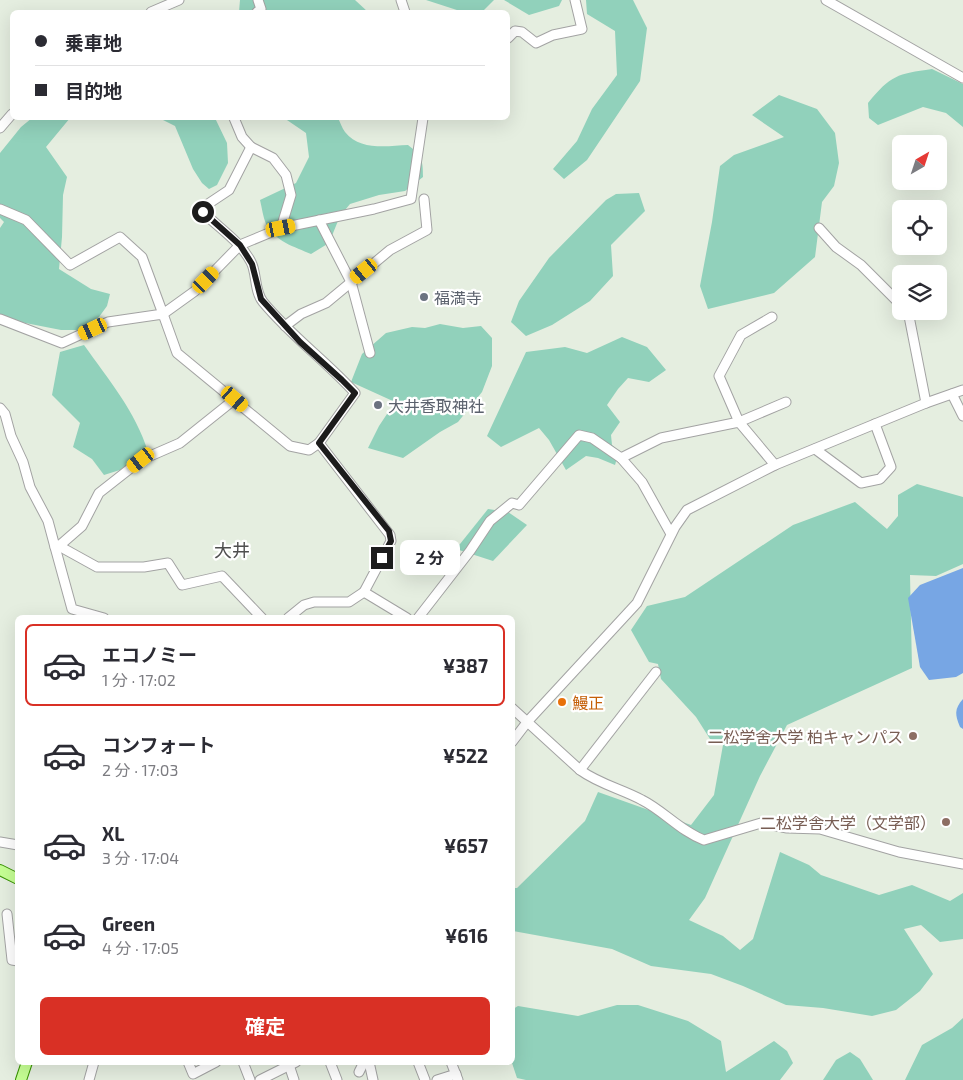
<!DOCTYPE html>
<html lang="ja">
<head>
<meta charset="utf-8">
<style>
	body { margin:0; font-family:"Exo 2","Noto Sans JP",sans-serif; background:#f2f2f3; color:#2b2b33; height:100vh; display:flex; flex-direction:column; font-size:19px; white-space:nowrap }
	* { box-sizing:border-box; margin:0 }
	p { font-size:16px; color:#7c7c81 }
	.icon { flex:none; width:28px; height:28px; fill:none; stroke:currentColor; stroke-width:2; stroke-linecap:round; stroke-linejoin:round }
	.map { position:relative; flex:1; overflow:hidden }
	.side { position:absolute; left:15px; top:615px; width:500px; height:450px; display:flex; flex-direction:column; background:#fff; border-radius:8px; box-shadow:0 5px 20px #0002 }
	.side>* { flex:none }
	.hud { position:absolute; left:10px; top:10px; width:500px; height:110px; border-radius:8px; box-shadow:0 5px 20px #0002; display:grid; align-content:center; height:110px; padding:0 25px; background:#fff }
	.needle { width:32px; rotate:39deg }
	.fabs { position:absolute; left:892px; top:135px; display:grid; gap:10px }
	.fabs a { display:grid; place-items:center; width:55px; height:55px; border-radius:8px; background:#fff; box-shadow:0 5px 20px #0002; font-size:25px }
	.end { position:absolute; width:22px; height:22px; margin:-11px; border:6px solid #1c1c1c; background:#fff; box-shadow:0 0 0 2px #fff }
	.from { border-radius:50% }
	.bubble { position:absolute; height:35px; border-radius:8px; background:#fff; box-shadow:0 5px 20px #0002; font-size:16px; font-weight:700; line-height:35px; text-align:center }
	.car { position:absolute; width:15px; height:30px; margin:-15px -8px; border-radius:6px; box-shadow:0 0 4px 1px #0007; background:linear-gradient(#f5c518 24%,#345 0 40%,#f5c518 0 76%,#345 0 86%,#f5c518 0) }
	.hud b { display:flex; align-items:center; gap:18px; height:48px; font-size:19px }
	.hud b+b { border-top:1px solid #e1e1e2 }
	.hud i { width:12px; height:12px; background:#2b2b33 }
	ul { padding:9px 0 0; list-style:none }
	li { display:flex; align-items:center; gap:15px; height:82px; margin:0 10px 8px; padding:0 15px; border:2px solid transparent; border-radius:8px }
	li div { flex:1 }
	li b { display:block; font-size:19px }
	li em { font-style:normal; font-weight:700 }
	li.active { border-color:#d93025 }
	li>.icon { width:45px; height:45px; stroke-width:1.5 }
	.button { display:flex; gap:10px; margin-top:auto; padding:10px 25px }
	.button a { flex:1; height:58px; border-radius:8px; background:#d93025; color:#fff; font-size:20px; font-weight:700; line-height:58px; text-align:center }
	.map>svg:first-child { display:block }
</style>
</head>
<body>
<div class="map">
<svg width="963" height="1080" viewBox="0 0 963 1080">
	<rect width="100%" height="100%" fill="#e5eee0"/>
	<g fill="#91d1bb">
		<path d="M 240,0 L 355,0 L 368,12 L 239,12 Z"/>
		<path d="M 426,0 L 494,0 L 482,12 L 463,12 Z"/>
		<path d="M 504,0 L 562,0 L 559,6 L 529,15 Z"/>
		<path d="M 586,0 L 633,0 L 647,28 L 640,81 L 587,160 L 564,179 L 553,169 L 577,141 L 592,109 L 617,75 L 615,31 L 587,14 Z"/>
		<path d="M 932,69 L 963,84 L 963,127 L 946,113 L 923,107 L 878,125 L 869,118 L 868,103 C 891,75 897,74 932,69 Z"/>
		<path d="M 779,95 L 817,109 L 835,133 L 839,163 L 834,186 L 822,202 L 815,257 L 774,293 L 708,309 L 700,286 L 712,222 L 720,166 L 734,155 L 784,137 L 752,115 Z"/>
		<path d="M 32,118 L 70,118 L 46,147 L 67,177 L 63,195 L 62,237 L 59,269 L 91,289 L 110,294 L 107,306 L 99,317 L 77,330 L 61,330 L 5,319 L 0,315 L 0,228 L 4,222 L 0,218 L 0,153 L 21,127 Z"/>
		<path d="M 159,118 L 215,118 L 227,143 L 228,163 L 217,185 L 209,189 L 202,183 L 193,169 L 175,126 Z"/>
		<path d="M 284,118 L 338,118 C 340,122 342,128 345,132 C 360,151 387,146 408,145 C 422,156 423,160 423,177 L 405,191 L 379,195 L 350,204 L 340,216 L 329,243 L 311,254 C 295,247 274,241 266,224 C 263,217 262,208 260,200 L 296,183 L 309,157 L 306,133 Z"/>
		<path d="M 639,193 L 645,211 L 611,245 L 613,276 L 590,301 L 552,325 L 526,336 L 511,322 L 519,301 L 549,258 L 606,200 L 616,194 Z"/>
		<path d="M 440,324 L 463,328 L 481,326 L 492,338 L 492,366 L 482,392 L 458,422 L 440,432 L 403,458 L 368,448 L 379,426 L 395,402 L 351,382 L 362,354 L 386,333 L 412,327 L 425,328 Z"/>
		<path d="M 622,337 L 647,347 L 666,370 L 649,382 L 628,378 L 618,389 L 607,405 L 620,422 L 611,435 L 612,445 L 619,451 L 615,465 L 598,458 L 586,456 L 566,470 L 549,440 L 539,428 L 501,447 L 487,436 L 526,352 L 565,347 L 587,353 Z"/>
		<path d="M 84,345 C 108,379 136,412 148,452 L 123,469 L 104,475 L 92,459 L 73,447 L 80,423 L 52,395 L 60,352 Z"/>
		<path d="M 917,484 L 963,497 L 963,564 L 936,576 L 910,575 L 912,668 L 787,725 L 760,776 L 705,898 L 689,920 L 723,936 L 740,950 L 753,939 L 780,852 L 809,865 L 821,875 L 879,895 L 912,885 L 950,901 L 963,893 L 963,939 L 940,942 L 921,925 L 904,929 L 933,974 L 920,991 L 896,1010 L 872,1016 L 823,1008 L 786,1005 L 743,986 L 711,974 L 651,966 L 612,949 L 513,931 L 512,888 L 517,888 L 585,821 L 598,792 L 691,825 L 714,795 L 723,745 L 710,739 L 696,717 L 661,679 L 658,664 L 649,662 L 631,630 L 647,606 L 685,597 L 793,525 L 855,502 L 887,529 L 898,516 L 898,495 Z"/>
		<path d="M 488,509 L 508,512 L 527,525 L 493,561 L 456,549 Z"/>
		<path d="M 617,1005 L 638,1005 L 688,1021 L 721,1041 L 726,1072 L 774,1041 L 787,1051 L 793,1063 L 780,1080 L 526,1080 L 517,1078 L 512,1063 L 513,1009 L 518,1006 L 578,1016 Z"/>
		<path d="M 963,1018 L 963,1080 L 905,1080 L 922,1045 L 952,1028 Z"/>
		<path d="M 850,1052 L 860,1059 L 873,1080 L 823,1080 L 836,1060 Z"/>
	</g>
	<g fill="#77a6e4">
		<path d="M 963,568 L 963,673 L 956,677 L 929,680 L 920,667 L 908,598 L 920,585 Z"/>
		<path d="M 963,699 L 963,729 L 960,727 C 955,715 954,709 963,699 Z"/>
	</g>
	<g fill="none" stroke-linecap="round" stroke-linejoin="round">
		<g stroke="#a3a3a3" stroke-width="11">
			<g id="minor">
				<path d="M 401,0 L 405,12"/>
				<path d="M 826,0 L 963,78"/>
				<path d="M 151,12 L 179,0"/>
				<path d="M 257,12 L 261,9 L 258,0"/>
				<path d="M 508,38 L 515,31 L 522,32 L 536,43 L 553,35 L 582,29 L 575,0"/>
				<path d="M 234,118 L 242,137 L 251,147 L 273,158 L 286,175 L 291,195 L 281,228"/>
				<path d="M 0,128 L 12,114"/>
				<path d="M 251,147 L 229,190 L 202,208 L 203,212 C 220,229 240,241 251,262 C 257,273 254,291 263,302 C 291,336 326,361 355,393 L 319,443 L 390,535 L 391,541 L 364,592"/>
				<path d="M 0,209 L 26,220 L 70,265 L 120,237 L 142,257 L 163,314 L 195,291 L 240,245 L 281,228 L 374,209 L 411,199 L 423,118"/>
				<path d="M 319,220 L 351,282 L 370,353"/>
				<path d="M 819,228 L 836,247 L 861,265 L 901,305"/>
				<path d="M 908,311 L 926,403"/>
				<path d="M 772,317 L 741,335 L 719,376 L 739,422 L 786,402"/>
				<path d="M 0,319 L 62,343 L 108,322 L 163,314 L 177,353 L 290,446 L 309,450 L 319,443"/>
				<path d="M 285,326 L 301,314 L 326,303 L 390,250 L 427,230 L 424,199"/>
				<path d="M 952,394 L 963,416"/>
				<path d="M 0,408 L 5,414 L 11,436 L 23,462 L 30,487 L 48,521 L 55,547 L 59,546 L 97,567 L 144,567 L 168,563 L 182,585 L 222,576 L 262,618"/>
				<path d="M 815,449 L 861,483 L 880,479 L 891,467 L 875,424"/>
				<path d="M 621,458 L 642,482 L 671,534"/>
				<path d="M 59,546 L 82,526 L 99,493 L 141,460 L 180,443 L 235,399"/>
				<path d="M 55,547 L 72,609 L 104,618"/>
				<path d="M 288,618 L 304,605 L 314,602 L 349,602 L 364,592 L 407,618"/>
				<path d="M 418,618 L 470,551 L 490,521 L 512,503 L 519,505 L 579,435 L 592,438 L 621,458 L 661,438 L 739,422 L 775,465"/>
				<path d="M 512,708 L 580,770 C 599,784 622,789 642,800 C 664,811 680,831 704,840 L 761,823 L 787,828 L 820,829 L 899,852 L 963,864"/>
				<path d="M 512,742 L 528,721 L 637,603 L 675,527 L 687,510 L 775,465 L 926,403 L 963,390"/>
				<path d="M 580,770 L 656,672"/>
				<path d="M 0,842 L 18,845"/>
				<path d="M 7,914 L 12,960 L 18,961"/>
				<path d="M 188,1062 L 193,1074 L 216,1062"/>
				<path d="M 243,1062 L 250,1080"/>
				<path d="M 288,1062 L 294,1080"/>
				<path d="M 330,1062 L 337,1080"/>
				<path d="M 369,1062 L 373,1080"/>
				<path d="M 418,1062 L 425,1080"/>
				<path d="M 451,1062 L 458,1080"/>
				<path d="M 359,1072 L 364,1062"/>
				<path d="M 89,1080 L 94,1062"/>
				<path d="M 260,1080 L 296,1062"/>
				<path d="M 437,1080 L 456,1074"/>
			</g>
		</g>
		<g stroke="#379300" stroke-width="12">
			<g id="major">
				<path d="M 0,870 L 18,879"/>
				<path d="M 21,1080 L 27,1062"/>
			</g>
		</g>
		<use href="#minor" stroke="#fff" stroke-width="9"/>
		<use href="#major" stroke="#c6ff94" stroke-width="10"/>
	</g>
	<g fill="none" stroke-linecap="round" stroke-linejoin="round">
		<path stroke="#1c1c1c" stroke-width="6" d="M 203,212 L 240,245 L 252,264 L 261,299 L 300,342 L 342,380 L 355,393 L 319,443 L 389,531 L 391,541 L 382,558"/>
	</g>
	<g fill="#6b7280" stroke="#fff" stroke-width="2">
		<circle cx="424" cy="297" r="5"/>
		<circle cx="378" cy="405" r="5"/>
	</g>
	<circle fill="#e8710a" stroke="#fff" stroke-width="2" cx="562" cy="702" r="5"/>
	<g fill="#8d6e63" stroke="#fff" stroke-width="2">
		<circle cx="913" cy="736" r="5"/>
		<circle cx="946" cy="822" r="5"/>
	</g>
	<g text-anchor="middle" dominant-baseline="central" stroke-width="4.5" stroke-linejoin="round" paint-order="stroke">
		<g font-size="16" fill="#5b616d" stroke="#fff" text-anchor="start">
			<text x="434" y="297">福満寺</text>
			<text x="388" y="405">大井香取神社</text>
		</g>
		<g font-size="16" fill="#c56008" stroke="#fff" text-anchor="start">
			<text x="572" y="702">鰻正</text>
		</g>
		<g font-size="16" fill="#785e54" stroke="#fff" text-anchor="end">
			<text x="903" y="736">二松学舍大学 柏キャンパス</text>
			<text x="936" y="822">二松学舎大学（文学部）</text>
		</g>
		<g font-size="18" fill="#4f4f4f" stroke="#fff">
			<text x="232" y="550">大井</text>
		</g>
	</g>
</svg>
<div class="fabs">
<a><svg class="needle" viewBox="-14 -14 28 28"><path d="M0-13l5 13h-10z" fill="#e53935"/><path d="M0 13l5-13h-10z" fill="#7c7c81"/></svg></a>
<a><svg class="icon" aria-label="locate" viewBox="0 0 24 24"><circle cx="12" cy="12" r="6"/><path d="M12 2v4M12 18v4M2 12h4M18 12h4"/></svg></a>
<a><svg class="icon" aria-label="layers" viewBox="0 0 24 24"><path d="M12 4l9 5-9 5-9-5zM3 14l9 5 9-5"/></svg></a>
</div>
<i class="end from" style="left:203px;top:212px"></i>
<i class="end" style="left:382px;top:558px"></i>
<div class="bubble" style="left:400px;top:540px;width:60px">2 分</div>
<i class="car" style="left:281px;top:228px;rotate:79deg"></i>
<i class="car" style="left:364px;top:271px;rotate:231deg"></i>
<i class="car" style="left:206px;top:280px;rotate:44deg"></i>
<i class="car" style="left:93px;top:329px;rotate:245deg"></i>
<i class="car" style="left:235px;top:399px;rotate:131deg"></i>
<i class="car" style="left:141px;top:460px;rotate:232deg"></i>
<div class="hud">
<b><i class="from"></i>乗車地</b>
<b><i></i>目的地</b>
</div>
<section class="side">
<ul>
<li class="active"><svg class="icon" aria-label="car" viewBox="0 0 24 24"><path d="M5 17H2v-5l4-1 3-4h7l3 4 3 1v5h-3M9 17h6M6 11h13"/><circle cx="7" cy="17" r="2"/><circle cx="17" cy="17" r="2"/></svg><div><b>エコノミー</b><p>1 分 · 17:02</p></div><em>¥387</em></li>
<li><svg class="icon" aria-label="car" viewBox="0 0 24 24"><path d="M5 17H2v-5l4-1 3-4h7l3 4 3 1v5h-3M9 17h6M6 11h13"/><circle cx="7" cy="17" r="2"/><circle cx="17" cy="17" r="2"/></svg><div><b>コンフォート</b><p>2 分 · 17:03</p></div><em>¥522</em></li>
<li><svg class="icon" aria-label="car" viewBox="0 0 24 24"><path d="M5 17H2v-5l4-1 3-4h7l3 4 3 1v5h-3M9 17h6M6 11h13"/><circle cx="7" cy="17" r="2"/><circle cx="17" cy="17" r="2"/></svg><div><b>XL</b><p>3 分 · 17:04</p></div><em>¥657</em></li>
<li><svg class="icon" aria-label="car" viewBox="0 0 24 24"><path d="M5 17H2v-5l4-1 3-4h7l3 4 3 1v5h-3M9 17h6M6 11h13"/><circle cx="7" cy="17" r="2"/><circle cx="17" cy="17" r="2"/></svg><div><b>Green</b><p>4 分 · 17:05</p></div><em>¥616</em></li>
</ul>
<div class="button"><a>確定</a></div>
</section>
</div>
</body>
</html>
